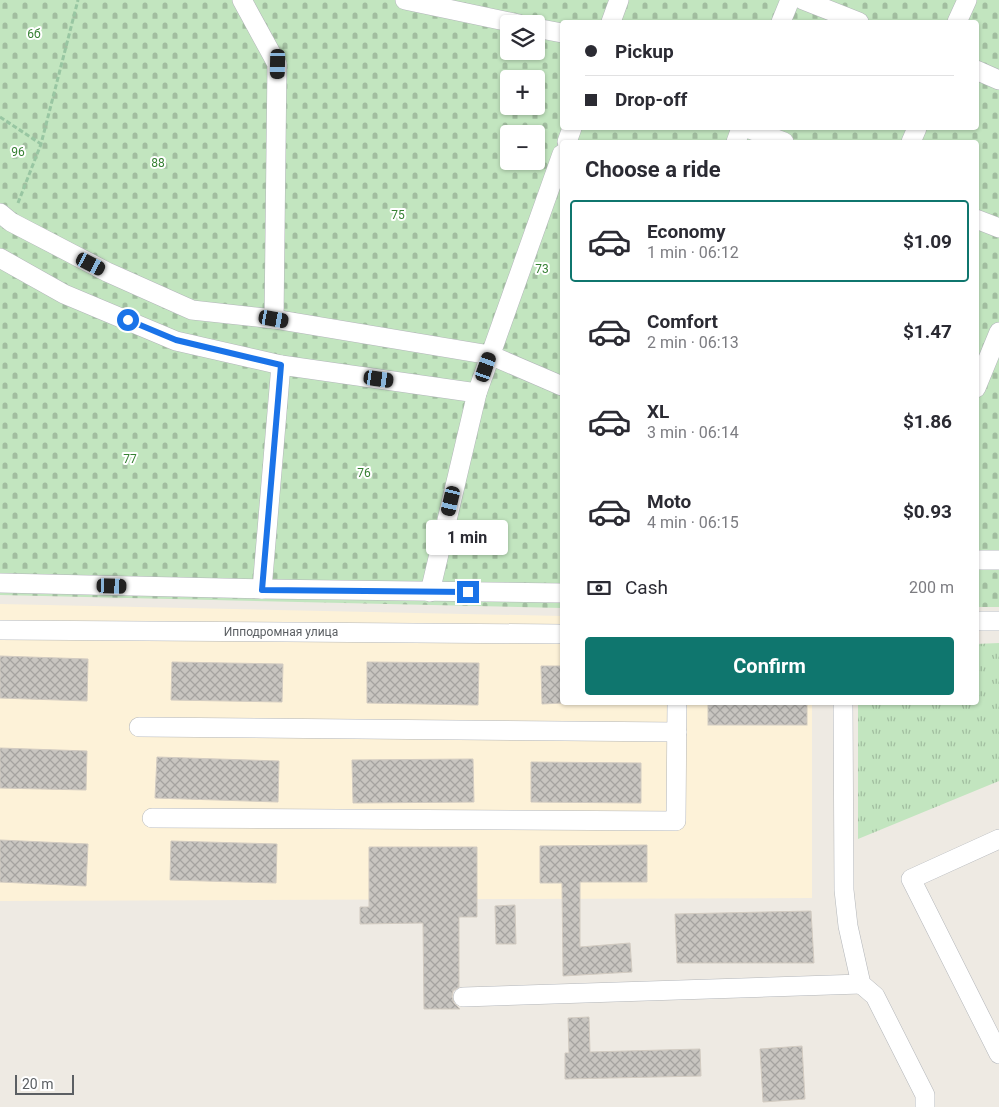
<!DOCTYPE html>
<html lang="en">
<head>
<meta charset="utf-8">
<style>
	body { margin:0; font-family:Roboto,sans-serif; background:#f2f2f3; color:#2b2b33; height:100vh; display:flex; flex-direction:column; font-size:19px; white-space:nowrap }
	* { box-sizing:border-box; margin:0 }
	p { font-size:16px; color:#7c7c81 }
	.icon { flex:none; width:28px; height:28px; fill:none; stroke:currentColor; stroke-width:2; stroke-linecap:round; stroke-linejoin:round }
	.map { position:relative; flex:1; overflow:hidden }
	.drawer { position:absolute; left:560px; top:140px; width:419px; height:565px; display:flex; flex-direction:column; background:#fff; border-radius:5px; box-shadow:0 1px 4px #0004 }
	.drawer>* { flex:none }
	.banner { position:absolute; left:560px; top:20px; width:419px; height:110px; border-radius:5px; box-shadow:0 1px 4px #0004; display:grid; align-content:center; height:110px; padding:0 25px; background:#fff }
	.tools { position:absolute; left:500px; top:15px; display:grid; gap:10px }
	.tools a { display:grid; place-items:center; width:45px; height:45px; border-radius:5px; background:#fff; box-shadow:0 1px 4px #0004; font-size:25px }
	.scale { position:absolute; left:15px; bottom:12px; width:59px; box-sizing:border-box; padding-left:5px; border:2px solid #5b5f63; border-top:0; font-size:14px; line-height:18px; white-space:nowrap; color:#5b5f63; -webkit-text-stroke:4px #fff; paint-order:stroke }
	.end { position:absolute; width:22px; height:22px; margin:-11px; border:6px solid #1a73e8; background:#fff; box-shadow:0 0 0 2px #fff }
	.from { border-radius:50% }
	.bubble { position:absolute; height:35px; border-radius:5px; background:#fff; box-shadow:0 1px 4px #0004; font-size:16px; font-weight:700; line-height:35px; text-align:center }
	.car { position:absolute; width:15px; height:30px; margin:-15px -8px; border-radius:6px; box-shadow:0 0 4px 1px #0007; background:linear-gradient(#222 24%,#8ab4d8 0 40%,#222 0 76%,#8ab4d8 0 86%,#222 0) }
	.banner b { display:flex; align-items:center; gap:18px; height:48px; font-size:19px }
	.banner b+b { border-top:1px solid #e1e1e2 }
	.banner i { width:12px; height:12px; background:#2b2b33 }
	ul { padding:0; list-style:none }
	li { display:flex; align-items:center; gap:15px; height:82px; margin:0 10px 8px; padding:0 15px; border:2px solid transparent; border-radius:5px }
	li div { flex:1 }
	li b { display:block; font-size:19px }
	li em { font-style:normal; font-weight:700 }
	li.on { border-color:#0f766e }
	li>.icon { width:45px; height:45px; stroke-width:1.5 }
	h2 { padding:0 25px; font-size:22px; line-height:60px }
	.pay { display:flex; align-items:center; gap:12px; height:55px; padding:0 25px; font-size:19px }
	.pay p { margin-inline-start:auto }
	.primary-button { display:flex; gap:10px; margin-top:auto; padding:10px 25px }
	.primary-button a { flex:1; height:58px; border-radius:5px; background:#0f766e; color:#fff; font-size:20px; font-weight:700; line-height:58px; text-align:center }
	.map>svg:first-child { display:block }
</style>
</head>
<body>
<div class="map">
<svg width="999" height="1107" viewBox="0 0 999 1107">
	<defs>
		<pattern id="grass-tufts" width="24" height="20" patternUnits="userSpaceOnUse" patternTransform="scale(1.25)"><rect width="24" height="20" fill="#c2e5bf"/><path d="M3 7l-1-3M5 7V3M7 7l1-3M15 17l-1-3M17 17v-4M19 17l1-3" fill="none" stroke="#a1bd9f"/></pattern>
		<pattern id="cemetery-stones" width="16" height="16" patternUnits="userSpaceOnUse" patternTransform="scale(1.25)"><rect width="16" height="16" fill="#c2e5bf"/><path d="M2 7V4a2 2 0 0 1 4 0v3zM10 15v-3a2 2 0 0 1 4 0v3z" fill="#a1bd9f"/></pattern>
		<pattern id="building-cross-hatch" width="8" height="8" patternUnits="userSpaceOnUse" patternTransform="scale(1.25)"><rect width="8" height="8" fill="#c8c5c0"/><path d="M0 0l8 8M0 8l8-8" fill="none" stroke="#a5a3a0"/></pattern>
	</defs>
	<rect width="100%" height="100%" fill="#eeeae3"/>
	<path fill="#fdf2d8" d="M 0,604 L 562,616 L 562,702 L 812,703 L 812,898 L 0,901 Z"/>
	<path fill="url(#grass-tufts)" d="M 999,643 L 999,781 L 858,839 L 858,703 L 976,702 L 976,644 Z"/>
	<path fill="url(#cemetery-stones)" fill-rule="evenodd" d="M 0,0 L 999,0 L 999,607 L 976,607 L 976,142 L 562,142 L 562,608 L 0,595 ZM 562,22 L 976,22 L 976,128 L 562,128 ZM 509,24 L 536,24 L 536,51 L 509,51 ZM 509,79 L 536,79 L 536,106 L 509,106 ZM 509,134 L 536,134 L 536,161 L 509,161 Z"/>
	<g fill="url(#building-cross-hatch)" stroke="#d2cbc1">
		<path d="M 0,656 L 88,659 L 87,701 L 0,698 Z"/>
		<path d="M 172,662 L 283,664 L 282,702 L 171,700 Z"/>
		<path d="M 367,662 L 479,663 L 478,705 L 367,703 Z"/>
		<path d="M 541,666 L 562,666 L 562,703 L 542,704 Z"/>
		<rect x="708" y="702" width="99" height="23"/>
		<path d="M 0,748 L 87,751 L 86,790 L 0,788 Z"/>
		<path d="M 157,757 L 279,761 L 278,802 L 155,798 Z"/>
		<path d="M 473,759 L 474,802 L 353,803 L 352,760 Z"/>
		<path d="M 531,762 L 641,763 L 641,803 L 531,802 Z"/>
		<path d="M 0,840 L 88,844 L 86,886 L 0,882 Z"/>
		<path d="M 171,841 L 277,844 L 276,883 L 170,880 Z"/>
		<path d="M 647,845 L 647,882 L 580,882 L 580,947 L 630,943 L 632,972 L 563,976 L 562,883 L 540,883 L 540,846 Z"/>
		<path d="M 369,847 L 477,847 L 477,917 L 459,917 L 459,987 L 453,991 L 452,997 L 454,1003 L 460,1009 L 424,1009 L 423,923 L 360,924 L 360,907 L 369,907 Z"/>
		<path d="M 515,905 L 516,944 L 496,944 L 495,906 Z"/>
		<path d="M 811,911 L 814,963 L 677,963 L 675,914 Z"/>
		<path d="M 589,1017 L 590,1052 L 700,1049 L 701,1076 L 565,1079 L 565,1053 L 569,1053 L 568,1018 Z"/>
		<path d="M 802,1046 L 805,1099 L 763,1102 L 760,1049 Z"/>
	</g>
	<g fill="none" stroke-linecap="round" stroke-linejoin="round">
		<g stroke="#b3b6ba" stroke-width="20">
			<g id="minor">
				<path d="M 242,0 L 277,64 L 274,319"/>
				<path d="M 405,0 L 519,24"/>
				<path d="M 803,0 L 859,22"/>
				<path d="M 611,22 L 619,0"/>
				<path d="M 781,22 L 790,0"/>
				<path d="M 957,22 L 967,0"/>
				<path d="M 536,28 L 562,33"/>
				<path d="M 976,70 L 999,80"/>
				<path d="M 747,128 L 784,142"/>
				<path d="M 567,142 L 572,128"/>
				<path d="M 736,142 L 741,128"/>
				<path d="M 911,142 L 917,128"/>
				<path d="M 0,213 L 11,222 L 107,272 L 192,310 L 274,319 L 490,355 L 562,386"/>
				<path d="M 976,219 L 999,228"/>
				<path d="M 0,258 L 64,294 L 176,341 L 281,365 L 477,393"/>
				<path d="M 976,388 L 999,332"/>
				<path d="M 976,560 L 999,560"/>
				<path d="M 0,583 L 262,589 L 562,593"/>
				<path d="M 262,589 L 281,365"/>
				<path d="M 430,592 L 477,393 L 562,154"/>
				<path d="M 976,621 L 999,621"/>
				<path d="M 0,630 L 562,634"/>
				<path d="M 843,702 L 844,890 L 848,926 L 861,984 L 875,996 L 925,1095 L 925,1107"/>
				<path d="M 139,727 L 677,732"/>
				<path d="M 152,818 L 676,821 L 677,702"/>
				<path d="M 999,839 L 911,879 L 999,1054"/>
				<path d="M 463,997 L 861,984"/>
			</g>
		</g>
		<g stroke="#98c6a2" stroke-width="3" stroke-dasharray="5 2.5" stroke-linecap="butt">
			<path d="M 0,117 L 41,144"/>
			<path d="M 18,203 L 41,144 L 78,0"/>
		</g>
		<use href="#minor" stroke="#fff" stroke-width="19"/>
	</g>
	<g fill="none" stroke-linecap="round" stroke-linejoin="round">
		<path stroke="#1a73e8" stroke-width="6" d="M 128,320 L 176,340 L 281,365 L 262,590 L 468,592"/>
	</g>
	<g text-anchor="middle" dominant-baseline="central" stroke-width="4" stroke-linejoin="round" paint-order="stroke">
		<g font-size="12" fill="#378134" stroke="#fff">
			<text x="34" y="34">6б</text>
			<text x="18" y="152">96</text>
			<text x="158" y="163">88</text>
			<text x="398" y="215">75</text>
			<text x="542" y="269">73</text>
			<text x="130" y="459">77</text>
			<text x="364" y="473">76</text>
		</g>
		<g font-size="12" fill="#5b5f63" stroke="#fff">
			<text x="281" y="632">Ипподромная улица</text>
		</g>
	</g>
</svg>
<div class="tools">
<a><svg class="icon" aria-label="layers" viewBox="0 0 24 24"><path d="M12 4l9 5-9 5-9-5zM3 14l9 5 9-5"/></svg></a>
<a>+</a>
<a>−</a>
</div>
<div class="scale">20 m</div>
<i class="end from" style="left:128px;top:320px"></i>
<i class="end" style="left:468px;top:592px"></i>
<div class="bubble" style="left:426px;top:520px;width:82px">1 min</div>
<i class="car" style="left:278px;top:64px;rotate:181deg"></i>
<i class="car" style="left:91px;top:264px;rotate:117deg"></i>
<i class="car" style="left:274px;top:319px;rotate:100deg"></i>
<i class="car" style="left:486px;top:367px;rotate:19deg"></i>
<i class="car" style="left:379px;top:379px;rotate:98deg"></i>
<i class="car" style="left:451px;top:501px;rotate:193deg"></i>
<i class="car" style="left:112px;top:586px;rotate:92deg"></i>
<div class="banner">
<b><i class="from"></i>Pickup</b>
<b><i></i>Drop-off</b>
</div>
<section class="drawer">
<h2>Choose a ride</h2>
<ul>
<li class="on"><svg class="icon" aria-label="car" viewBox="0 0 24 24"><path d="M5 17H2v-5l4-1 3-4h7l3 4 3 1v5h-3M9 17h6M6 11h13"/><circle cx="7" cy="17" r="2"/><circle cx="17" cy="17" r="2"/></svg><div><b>Economy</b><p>1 min · 06:12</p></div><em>$1.09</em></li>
<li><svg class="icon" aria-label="car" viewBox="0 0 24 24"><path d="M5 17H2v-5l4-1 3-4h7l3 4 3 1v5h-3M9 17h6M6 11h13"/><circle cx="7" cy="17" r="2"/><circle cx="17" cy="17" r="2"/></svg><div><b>Comfort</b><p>2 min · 06:13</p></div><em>$1.47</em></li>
<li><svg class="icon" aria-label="car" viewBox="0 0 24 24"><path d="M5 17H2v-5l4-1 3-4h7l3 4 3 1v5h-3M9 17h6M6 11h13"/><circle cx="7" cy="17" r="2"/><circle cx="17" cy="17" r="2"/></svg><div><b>XL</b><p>3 min · 06:14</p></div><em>$1.86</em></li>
<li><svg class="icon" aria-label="car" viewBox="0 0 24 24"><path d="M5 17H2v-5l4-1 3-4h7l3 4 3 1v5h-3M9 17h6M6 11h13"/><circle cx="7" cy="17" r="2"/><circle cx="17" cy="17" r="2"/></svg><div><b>Moto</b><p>4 min · 06:15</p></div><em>$0.93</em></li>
</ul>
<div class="pay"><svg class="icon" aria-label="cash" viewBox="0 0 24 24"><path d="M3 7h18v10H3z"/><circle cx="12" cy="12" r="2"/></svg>Cash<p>200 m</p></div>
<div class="primary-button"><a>Confirm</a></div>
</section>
</div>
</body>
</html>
